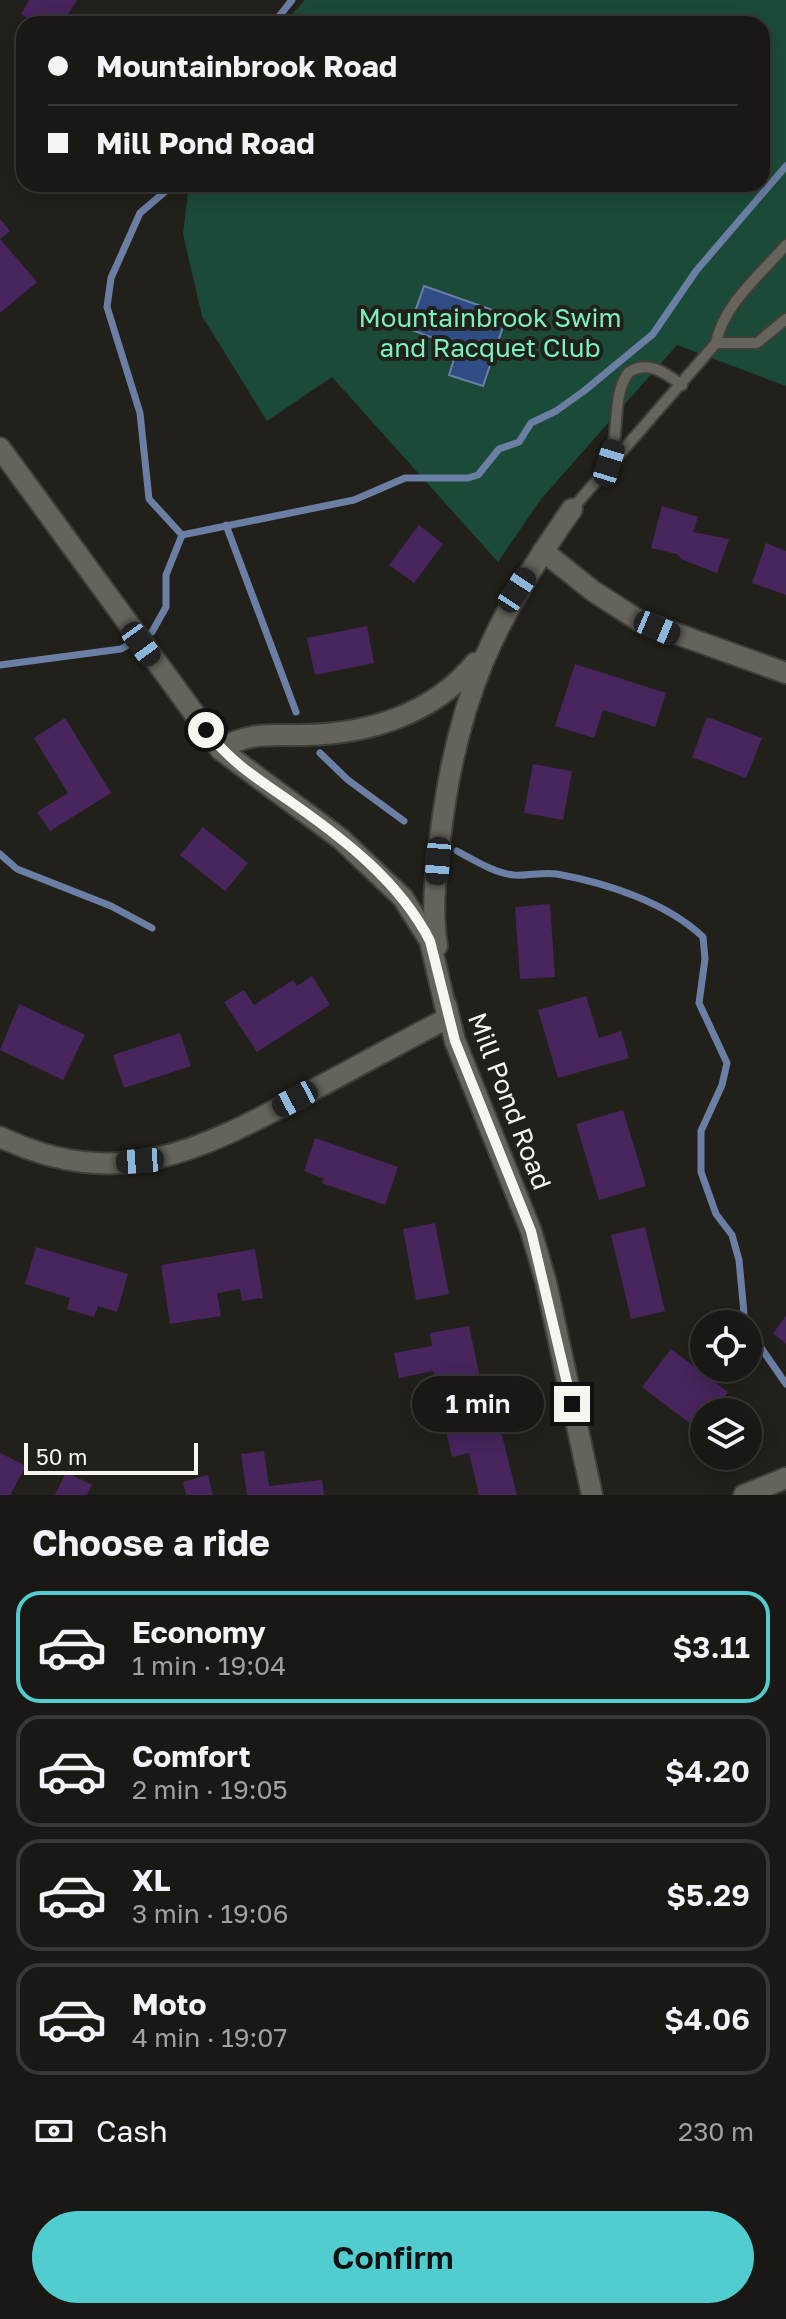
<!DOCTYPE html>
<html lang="en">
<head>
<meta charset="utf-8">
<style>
	body { margin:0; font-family:"Golos Text",sans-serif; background:#272522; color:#f1f3f6; height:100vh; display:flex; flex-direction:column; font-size:30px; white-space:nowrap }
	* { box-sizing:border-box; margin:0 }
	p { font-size:26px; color:#9fa0a0 }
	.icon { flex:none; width:44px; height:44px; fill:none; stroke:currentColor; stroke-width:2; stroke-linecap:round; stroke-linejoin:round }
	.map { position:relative; height:1495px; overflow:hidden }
	.panel { display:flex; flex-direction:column; background:#1a1814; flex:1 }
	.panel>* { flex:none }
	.hud { position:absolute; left:16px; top:16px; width:754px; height:176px; border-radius:24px; box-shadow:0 4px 20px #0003,0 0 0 2px #383734; display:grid; align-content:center; height:176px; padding:0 32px; background:#1a1814 }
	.controls { position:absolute; left:690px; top:1310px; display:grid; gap:16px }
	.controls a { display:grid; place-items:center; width:72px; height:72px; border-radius:50%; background:#1a1814; box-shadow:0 4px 20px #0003,0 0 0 2px #383734; font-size:40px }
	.scale { position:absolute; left:24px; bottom:20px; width:174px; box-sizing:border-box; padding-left:8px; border:4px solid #f6f5f0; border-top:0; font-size:22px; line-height:28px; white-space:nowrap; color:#f6f5f0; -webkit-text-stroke:6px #22201a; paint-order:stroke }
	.end { position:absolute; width:36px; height:36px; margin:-18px; border:10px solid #f6f5f0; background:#111; box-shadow:0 0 0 4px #111 }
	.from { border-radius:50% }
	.bubble { position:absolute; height:56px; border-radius:28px; background:#1a1814; box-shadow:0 4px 20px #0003,0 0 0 2px #383734; font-size:26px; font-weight:600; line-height:56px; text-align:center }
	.car { position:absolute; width:24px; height:48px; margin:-24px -12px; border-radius:10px; box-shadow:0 0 6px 2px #0007; background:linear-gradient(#222 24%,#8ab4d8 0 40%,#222 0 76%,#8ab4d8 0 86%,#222 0) }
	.hud b { display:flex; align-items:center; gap:28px; height:76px; font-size:30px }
	.hud b+b { border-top:2px solid #383734 }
	.hud i { width:20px; height:20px; background:#f1f3f6 }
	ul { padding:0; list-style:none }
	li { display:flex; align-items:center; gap:24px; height:112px; margin:0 16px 12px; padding:0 16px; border:4px solid #383734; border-radius:24px }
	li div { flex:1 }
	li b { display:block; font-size:30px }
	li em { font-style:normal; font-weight:600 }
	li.selected { border-color:#52cdcf }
	li>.icon { width:72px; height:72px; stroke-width:1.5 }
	h2 { padding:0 32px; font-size:36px; line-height:96px }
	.pay { display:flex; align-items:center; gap:20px; height:88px; padding:0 32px; font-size:30px }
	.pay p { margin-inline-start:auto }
	.action { display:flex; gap:16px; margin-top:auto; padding:16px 32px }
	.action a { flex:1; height:92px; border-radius:48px; background:#52cdcf; color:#111; font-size:32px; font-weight:600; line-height:92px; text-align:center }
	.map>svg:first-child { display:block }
</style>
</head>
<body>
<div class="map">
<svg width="786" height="1495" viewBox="0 0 786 1495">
	<rect width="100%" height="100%" fill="#22201a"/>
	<path fill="#1b4a38" d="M 305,0 L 786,0 L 786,386 L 677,345 L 541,499 L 498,562 L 332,377 L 267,421 L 202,316 L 183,234 L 189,184 L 762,184 L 762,24 L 283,24 Z"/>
	<path fill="#2f4c85" stroke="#6b7fa5" stroke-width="2" d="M 424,286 L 507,315 L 483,386 L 449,375 L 458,347 L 409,329 Z"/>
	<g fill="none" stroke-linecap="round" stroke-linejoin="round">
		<g stroke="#6b7fa5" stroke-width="7">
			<path d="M 273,24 L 292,0"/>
			<path d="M 174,184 L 140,213 L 111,278 L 107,307 L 140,413 L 149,499 L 182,535"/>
			<path d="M 226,525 L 296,712"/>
			<path d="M 182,535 L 354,500 L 405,478 L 468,478 L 478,475 L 499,449 L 519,442 L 531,423 L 556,411 L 584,391 L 653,334 L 696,271 L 786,166"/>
			<path d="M 0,665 L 121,649 L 152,632 L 166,607 L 166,575 L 182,535"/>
			<path d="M 320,753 L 348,780 L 404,821"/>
			<path d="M 457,851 C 474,860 494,873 514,875 C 528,876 543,872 557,874 C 606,883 666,902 703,937 L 705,959 L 699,1003 L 727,1063 L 722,1085 L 701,1131 L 701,1172 L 716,1214 L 732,1235 L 739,1260 L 745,1324"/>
			<path d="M 0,854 L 17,869 L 111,906 L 152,928"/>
			<path d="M 748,1329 L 786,1384"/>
		</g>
	</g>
	<g fill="#48255d">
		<path d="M 29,0 L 77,0 L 62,24 L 37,24 L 21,14 Z"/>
		<path d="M 0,219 L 10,231 L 0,239 L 37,282 L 0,313 Z"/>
		<path d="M 662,506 L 698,517 L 693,532 L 729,539 L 717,573 L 683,560 L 677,554 L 651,548 Z"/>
		<path d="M 419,525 L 443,544 L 414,583 L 389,565 Z"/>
		<path d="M 766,543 L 786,551 L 786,595 L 752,583 Z"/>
		<path d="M 367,626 L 374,663 L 315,675 L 307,638 Z"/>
		<path d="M 575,664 L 666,693 L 655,727 L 603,710 L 594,738 L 555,726 Z"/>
		<path d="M 707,717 L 762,738 L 746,778 L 692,757 Z"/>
		<path d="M 65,718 L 111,793 L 50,831 L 37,812 L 68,793 L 34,738 Z"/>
		<path d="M 533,764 L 572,771 L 563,820 L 524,813 Z"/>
		<path d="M 203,827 L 248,863 L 225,891 L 180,855 Z"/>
		<path d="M 550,904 L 555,977 L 520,979 L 515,907 Z"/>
		<path d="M 312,976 L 330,1005 L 257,1052 L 224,1002 L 244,990 L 254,1005 L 293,980 L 297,986 Z"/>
		<path d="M 586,996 L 599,1038 L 621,1031 L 629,1058 L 558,1078 L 538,1010 Z"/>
		<path d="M 19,1004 L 85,1035 L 63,1080 L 0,1050 Z"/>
		<path d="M 180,1033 L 191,1066 L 124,1088 L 113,1055 Z"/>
		<path d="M 623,1110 L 646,1186 L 599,1200 L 576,1124 Z"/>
		<path d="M 315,1138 L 398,1167 L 385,1205 L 322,1183 L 324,1179 L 304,1171 Z"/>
		<path d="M 435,1223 L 449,1294 L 416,1300 L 403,1229 Z"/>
		<path d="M 645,1227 L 665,1311 L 631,1319 L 611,1235 Z"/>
		<path d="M 36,1247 L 128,1274 L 117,1312 L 98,1306 L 94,1317 L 67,1309 L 70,1298 L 25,1284 Z"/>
		<path d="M 255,1249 L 263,1298 L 242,1301 L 240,1289 L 217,1293 L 221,1316 L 170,1324 L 161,1265 Z"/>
		<path d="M 786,1316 L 786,1344 L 773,1333 Z"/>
		<path d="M 469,1326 L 485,1401 L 441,1410 L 433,1371 L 399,1378 L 394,1353 L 432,1346 L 430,1333 Z"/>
		<path d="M 671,1349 L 728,1392 L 714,1412 L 704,1412 L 704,1425 L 700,1431 L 642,1387 Z"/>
		<path d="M 498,1419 L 517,1495 L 479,1495 L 469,1453 L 452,1457 L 446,1432 Z"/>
		<path d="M 264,1451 L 269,1486 L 322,1480 L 324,1495 L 247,1495 L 241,1454 Z"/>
		<path d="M 0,1453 L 26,1466 L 10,1495 L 0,1495 Z"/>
		<path d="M 66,1472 L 92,1485 L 87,1495 L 55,1495 Z"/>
		<path d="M 208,1475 L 213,1495 L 186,1495 L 183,1482 Z"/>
	</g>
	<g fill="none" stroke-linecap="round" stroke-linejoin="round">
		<g stroke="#3f3e39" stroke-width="14">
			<g id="lane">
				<path d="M 716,343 L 757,343 L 786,319"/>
				<path d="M 611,459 C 619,431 612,393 629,372 C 649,360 665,373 682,385"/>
				<path d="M 572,509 L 716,343 C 723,305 761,274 786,245"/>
			</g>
		</g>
		<g stroke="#3f3e39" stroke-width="24">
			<g id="street">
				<path d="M 0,448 L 221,750 L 341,839 L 403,898 L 430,941 L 448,1018 C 400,1043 352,1069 304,1095 C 198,1151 119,1193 0,1137"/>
				<path d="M 543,551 L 593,591 L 638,620 L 786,673"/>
				<path d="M 221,750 C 245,731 275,736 304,735 C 369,734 433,714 475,663"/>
				<path d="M 437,946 C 431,908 436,869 441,831 C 458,694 494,621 572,509"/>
				<path d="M 446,1005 L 455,1041 L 531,1231 L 546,1282 L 592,1495"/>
				<path d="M 744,1495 L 786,1478"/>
			</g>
		</g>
		<use href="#lane" stroke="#65635b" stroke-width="10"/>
		<use href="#street" stroke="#65635b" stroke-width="20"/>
	</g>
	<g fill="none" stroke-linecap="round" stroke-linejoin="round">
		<path stroke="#f6f5f0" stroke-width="10" d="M 206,730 C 229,761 259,780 291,802 C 344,839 400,882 430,941 L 455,1041 L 531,1231 L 572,1404"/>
	</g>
	<g text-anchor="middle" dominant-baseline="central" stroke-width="8" stroke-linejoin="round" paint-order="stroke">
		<g font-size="26" fill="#79f2c0" stroke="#22201a">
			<text x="490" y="317">Mountainbrook Swim<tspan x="490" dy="30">and Racquet Club</tspan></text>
		</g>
		<g font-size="26" fill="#f6f5f0" stroke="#22201a">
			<text transform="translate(510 1101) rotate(69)">Mill Pond Road</text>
		</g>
	</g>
</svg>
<div class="controls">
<a><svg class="icon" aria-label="locate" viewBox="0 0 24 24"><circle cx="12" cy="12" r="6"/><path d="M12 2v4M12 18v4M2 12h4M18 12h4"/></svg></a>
<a><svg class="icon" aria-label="layers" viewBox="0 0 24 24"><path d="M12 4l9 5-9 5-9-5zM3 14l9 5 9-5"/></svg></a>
</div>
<div class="scale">50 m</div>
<i class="end from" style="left:206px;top:730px"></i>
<i class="end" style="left:572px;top:1404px"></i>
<div class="bubble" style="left:412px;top:1376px;width:132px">1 min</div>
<i class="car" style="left:609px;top:463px;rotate:17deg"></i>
<i class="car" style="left:517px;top:590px;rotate:33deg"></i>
<i class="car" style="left:657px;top:628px;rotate:113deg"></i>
<i class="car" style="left:141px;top:644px;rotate:144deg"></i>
<i class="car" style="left:438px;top:861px;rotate:185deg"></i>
<i class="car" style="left:295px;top:1099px;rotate:242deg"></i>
<i class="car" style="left:140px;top:1161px;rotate:266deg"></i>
<div class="hud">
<b><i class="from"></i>Mountainbrook Road</b>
<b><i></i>Mill Pond Road</b>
</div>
</div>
<section class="panel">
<h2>Choose a ride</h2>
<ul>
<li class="selected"><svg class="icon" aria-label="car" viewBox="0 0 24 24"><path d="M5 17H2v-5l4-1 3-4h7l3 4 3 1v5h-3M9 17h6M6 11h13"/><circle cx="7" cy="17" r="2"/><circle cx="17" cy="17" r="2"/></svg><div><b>Economy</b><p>1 min · 19:04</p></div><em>$3.11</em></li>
<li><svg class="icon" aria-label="car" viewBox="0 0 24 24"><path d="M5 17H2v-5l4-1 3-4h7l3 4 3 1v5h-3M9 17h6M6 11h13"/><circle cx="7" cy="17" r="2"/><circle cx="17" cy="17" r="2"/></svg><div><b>Comfort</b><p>2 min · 19:05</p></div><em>$4.20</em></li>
<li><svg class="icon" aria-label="car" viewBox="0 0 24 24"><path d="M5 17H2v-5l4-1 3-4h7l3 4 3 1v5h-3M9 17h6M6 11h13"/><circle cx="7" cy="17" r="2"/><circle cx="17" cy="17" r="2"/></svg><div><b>XL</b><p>3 min · 19:06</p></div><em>$5.29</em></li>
<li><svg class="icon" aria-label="car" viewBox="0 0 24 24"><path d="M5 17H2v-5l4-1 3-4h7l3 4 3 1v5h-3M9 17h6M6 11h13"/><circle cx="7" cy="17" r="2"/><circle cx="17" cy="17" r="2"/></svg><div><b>Moto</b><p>4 min · 19:07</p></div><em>$4.06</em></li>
</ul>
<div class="pay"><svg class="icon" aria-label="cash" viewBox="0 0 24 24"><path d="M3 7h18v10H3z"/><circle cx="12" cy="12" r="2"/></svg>Cash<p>230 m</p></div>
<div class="action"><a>Confirm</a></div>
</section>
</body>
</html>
